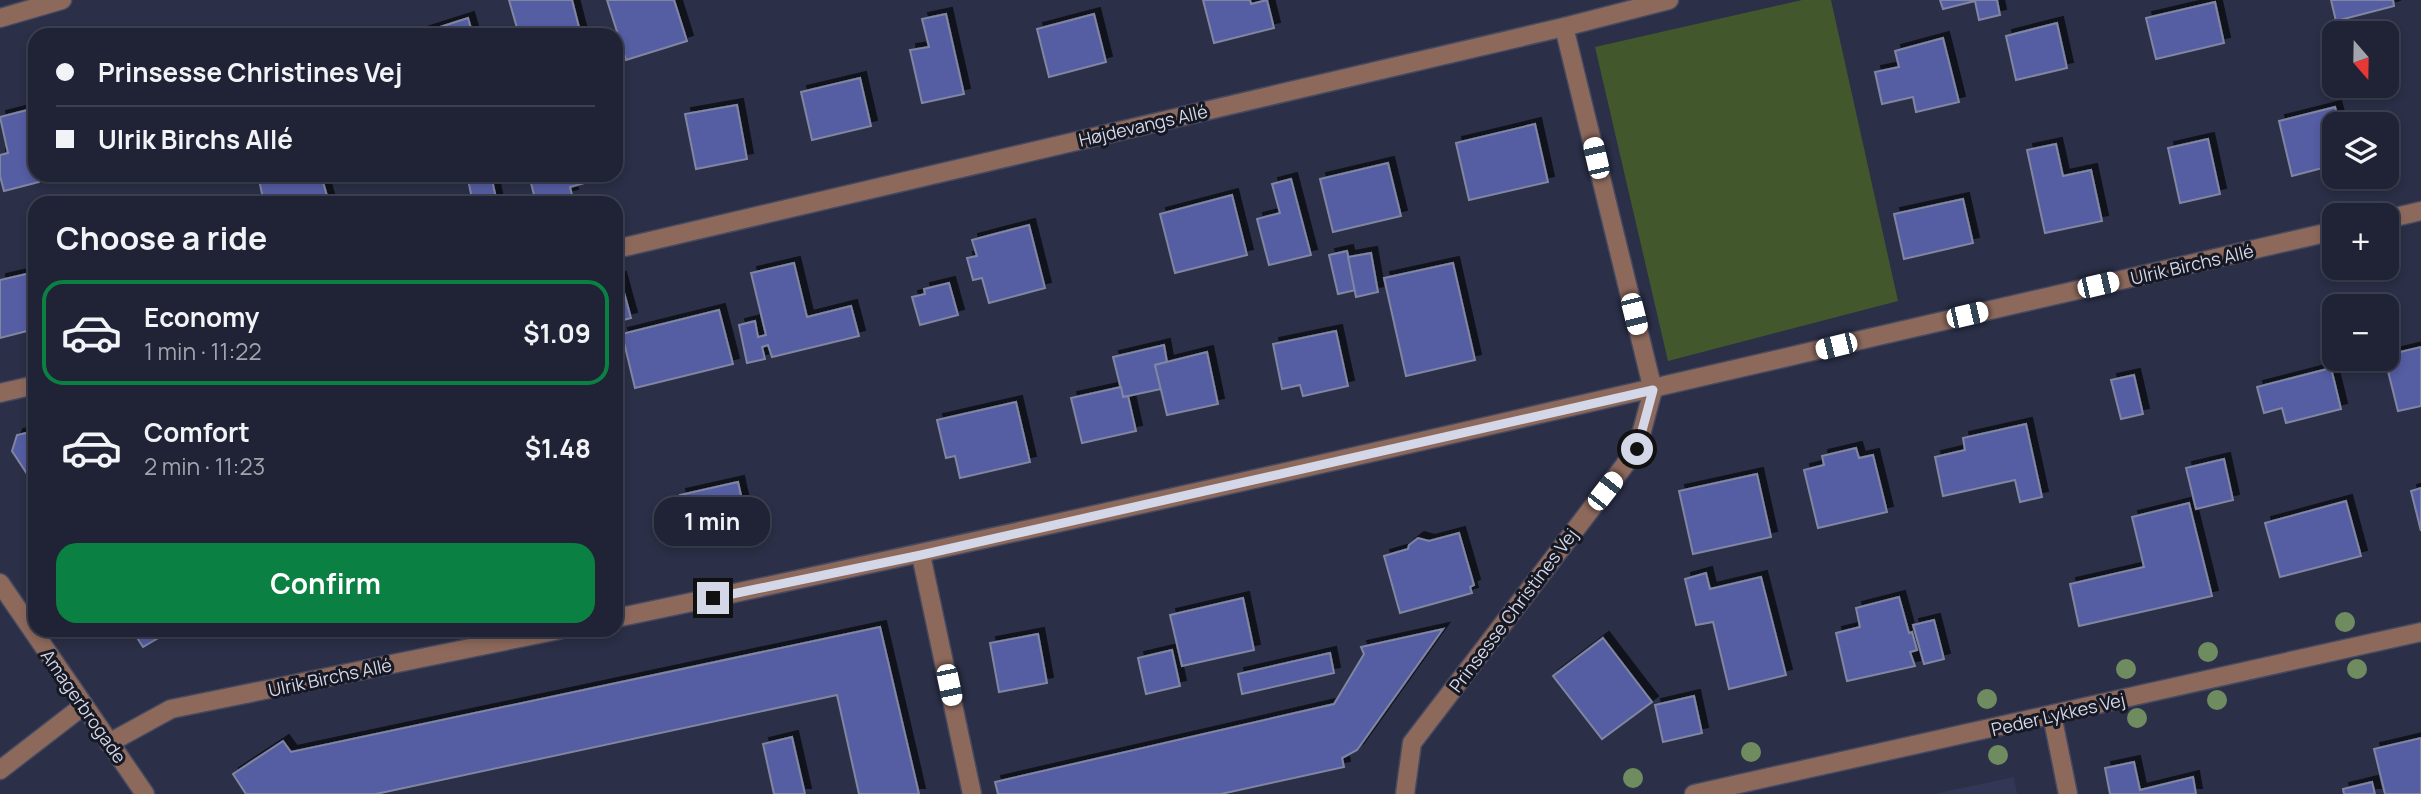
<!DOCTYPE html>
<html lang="en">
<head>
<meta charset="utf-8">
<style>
	body { margin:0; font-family:Manrope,sans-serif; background:#2d2f41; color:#f1f3f6; height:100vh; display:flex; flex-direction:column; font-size:26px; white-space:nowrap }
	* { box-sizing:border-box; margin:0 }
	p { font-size:23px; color:#a2a4ad }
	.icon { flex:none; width:38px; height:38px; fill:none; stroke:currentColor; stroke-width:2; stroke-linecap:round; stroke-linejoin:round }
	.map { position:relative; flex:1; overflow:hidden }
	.side { position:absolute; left:28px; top:196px; width:595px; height:441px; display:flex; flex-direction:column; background:#202335; border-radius:21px; box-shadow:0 4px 10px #0003,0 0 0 2px #3d4050 }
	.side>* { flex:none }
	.banner { position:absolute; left:28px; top:28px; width:595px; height:154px; border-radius:21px; box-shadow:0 4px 10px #0003,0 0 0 2px #3d4050; display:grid; align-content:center; height:154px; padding:0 28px; background:#202335 }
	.needle { width:46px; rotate:160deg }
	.tools { position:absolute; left:2322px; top:21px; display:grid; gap:14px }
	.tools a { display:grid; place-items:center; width:77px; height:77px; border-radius:14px; background:#202335; box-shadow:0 4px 10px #0003,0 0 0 2px #3d4050; font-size:35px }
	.end { position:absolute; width:32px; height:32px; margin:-16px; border:9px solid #d4d7e7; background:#111; box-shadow:0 0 0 4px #111 }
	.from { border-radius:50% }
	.bubble { position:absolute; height:49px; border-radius:21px; background:#202335; box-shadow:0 4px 10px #0003,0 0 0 2px #3d4050; font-size:23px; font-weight:700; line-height:49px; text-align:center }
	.car { position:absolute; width:21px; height:42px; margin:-21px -10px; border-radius:9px; box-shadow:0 0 5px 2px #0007; background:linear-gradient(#fff 24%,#345 0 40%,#fff 0 76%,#345 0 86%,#fff 0) }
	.banner b { display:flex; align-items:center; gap:24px; height:66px; font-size:26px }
	.banner b+b { border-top:2px solid #3d4050 }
	.banner i { width:18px; height:18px; background:#f1f3f6 }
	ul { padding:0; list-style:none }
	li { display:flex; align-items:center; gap:21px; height:105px; margin:0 14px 10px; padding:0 14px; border:4px solid transparent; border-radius:21px }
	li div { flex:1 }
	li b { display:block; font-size:26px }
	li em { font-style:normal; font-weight:700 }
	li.active { border-color:#0b8043 }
	li>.icon { width:63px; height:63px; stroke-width:1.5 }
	h2 { padding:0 28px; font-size:32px; line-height:84px }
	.primary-button { display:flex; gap:14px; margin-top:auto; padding:14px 28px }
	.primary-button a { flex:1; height:80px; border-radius:21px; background:#0b8043; color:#fff; font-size:28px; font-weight:700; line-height:80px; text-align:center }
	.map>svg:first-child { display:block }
</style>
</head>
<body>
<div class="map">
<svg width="2421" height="794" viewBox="0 0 2421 794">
	<defs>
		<filter id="shadow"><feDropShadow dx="6" dy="-6" stdDeviation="0" flood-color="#0009"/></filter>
	</defs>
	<rect width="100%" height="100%" fill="#2b2f47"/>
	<path fill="#323755" d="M 2014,777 L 2017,794 L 1934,794 Z"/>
	<path fill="#42582c" d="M 1802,0 L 1831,0 L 1898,301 L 1668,361 L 1595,47 Z"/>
	<g fill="#545da3" stroke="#8086a2" stroke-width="2" filter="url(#shadow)">
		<path d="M 509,0 L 572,0 L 581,35 L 519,35 Z"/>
		<path d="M 607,0 L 674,0 L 687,41 L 626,60 Z"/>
		<path d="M 1203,0 L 1250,0 L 1251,4 L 1267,0 L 1274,28 L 1214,43 Z"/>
		<path d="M 1940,0 L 1997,0 L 2000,15 L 1979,20 L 1975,1 L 1943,9 Z"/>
		<path d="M 2331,0 L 2393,0 L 2394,6 L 2336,21 Z"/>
		<path d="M 2215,2 L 2224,43 L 2156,59 L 2146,18 Z"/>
		<path d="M 946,14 L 964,94 L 922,103 L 910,50 L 929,47 L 922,19 Z"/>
		<path d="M 1094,14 L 1106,62 L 1049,77 L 1037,29 Z"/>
		<path d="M 468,18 L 473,35 L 415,35 Z"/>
		<path d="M 2057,23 L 2067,68 L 2016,80 L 2006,36 Z"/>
		<path d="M 1943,38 L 1959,102 L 1916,112 L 1913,97 L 1882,104 L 1875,72 L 1899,67 L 1895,51 Z"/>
		<path d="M 860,78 L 871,126 L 812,140 L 801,92 Z"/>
		<path d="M 737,105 L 747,159 L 696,169 L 685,114 Z"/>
		<path d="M 2335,107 L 2340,124 L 2334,124 L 2334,165 L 2292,176 L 2279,121 Z"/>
		<path d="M 35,108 L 34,161 L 35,175 L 38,175 L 39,182 L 4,191 L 0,176 L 0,155 L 8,153 L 0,117 Z"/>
		<path d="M 1535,124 L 1548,182 L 1469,200 L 1456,143 Z"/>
		<path d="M 2208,139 L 2220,194 L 2180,203 L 2168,148 Z"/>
		<path d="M 2056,144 L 2063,176 L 2091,170 L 2102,221 L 2045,233 L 2027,150 Z"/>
		<path d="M 1388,163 L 1401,216 L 1333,232 L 1320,179 Z"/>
		<path d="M 258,175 L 321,175 L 329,203 L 264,203 Z"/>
		<path d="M 467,175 L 491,175 L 497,203 L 473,203 Z"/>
		<path d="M 529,175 L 591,175 L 592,181 L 570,187 L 572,195 L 536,203 Z"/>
		<path d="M 1291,179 L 1311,255 L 1269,265 L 1257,219 L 1280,213 L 1272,184 Z"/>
		<path d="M 1232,195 L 1247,255 L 1175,273 L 1160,214 Z"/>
		<path d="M 1963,199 L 1973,243 L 1904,259 L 1894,214 Z"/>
		<path d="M 1029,225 L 1045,288 L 989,303 L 982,278 L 973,280 L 967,258 L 977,256 L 972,240 Z"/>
		<path d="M 1347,251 L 1356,290 L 1338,294 L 1329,255 Z"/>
		<path d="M 1371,253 L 1378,292 L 1356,297 L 1348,257 Z"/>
		<path d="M 794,263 L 807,317 L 851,306 L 859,336 L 772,357 L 768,345 L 762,347 L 765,359 L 747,363 L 739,325 L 755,321 L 758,337 L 766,335 L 751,273 Z"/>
		<path d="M 1453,263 L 1475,360 L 1406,376 L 1384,278 Z"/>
		<path d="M 35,272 L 35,329 L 0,338 L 0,280 Z"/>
		<path d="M 620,278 L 631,318 L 616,322 L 616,279 Z"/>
		<path d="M 949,283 L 958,315 L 920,325 L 912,297 L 925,294 L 924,289 Z"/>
		<path d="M 719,310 L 733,364 L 635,388 L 622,334 Z"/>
		<path d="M 1336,331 L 1348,386 L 1303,396 L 1300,385 L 1282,389 L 1273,344 Z"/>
		<path d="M 1164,345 L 1167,362 L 1155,365 L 1161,389 L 1123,397 L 1113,357 Z"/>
		<path d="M 2421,347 L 2421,406 L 2398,411 L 2385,359 L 2387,355 Z"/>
		<path d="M 1207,352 L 1218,404 L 1167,415 L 1155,365 Z"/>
		<path d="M 2331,368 L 2341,409 L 2286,423 L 2282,408 L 2264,413 L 2257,387 Z"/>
		<path d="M 2134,375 L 2143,414 L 2121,419 L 2111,380 Z"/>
		<path d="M 1121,387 L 1123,397 L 1128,396 L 1136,431 L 1082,443 L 1071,398 Z"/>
		<path d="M 1016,402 L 1030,462 L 960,478 L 955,456 L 946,458 L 937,420 Z"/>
		<path d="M 2026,424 L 2042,497 L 2020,502 L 2015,480 L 1943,496 L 1935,457 L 1965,450 L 1963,438 Z"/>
		<path d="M 35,431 L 35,486 L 12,451 L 17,435 Z"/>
		<path d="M 1856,448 L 1859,458 L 1873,455 L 1887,512 L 1818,528 L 1804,470 L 1824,465 L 1822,456 Z"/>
		<path d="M 2224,459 L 2233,500 L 2196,509 L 2186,468 Z"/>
		<path d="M 1757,474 L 1771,537 L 1693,554 L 1679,491 Z"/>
		<path d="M 738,482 L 747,522 L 689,534 L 680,495 Z"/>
		<path d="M 2421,488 L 2421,531 L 2411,491 Z"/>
		<path d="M 2346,501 L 2361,556 L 2280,577 L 2265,523 Z"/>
		<path d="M 2189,503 L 2212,596 L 2079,626 L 2070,584 L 2144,567 L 2132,517 Z"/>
		<path d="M 1459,533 L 1474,585 L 1470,587 L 1472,593 L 1400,613 L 1384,556 L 1408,549 L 1409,545 L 1418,538 L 1429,541 Z"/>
		<path d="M 1706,573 L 1710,589 L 1761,577 L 1786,675 L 1729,689 L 1713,622 L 1696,625 L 1685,579 Z"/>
		<path d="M 1899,597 L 1909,633 L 1912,632 L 1917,650 L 1910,652 L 1915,666 L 1847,681 L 1836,633 L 1860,627 L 1856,608 Z"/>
		<path d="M 1243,598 L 1254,650 L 1182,666 L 1170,615 Z"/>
		<path d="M 1934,620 L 1944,659 L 1924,664 L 1913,625 Z"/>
		<path d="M 880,627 L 919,794 L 859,794 L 837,695 L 376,794 L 246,794 L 233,774 L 283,741 L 291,752 Z"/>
		<path d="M 1443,629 L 1357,750 L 1342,758 L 1344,767 L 1221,794 L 998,794 L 995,782 L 1334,704 L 1364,654 L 1361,647 Z"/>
		<path d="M 132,630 L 172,630 L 143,647 Z"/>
		<path d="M 1038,634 L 1047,683 L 999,692 L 990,643 Z"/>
		<path d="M 1603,638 L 1652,702 L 1602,739 L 1553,676 Z"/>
		<path d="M 1172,650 L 1180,686 L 1146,694 L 1138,658 Z"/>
		<path d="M 1330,653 L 1334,673 L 1242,694 L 1238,674 Z"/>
		<path d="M 1694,696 L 1702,733 L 1663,742 L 1655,705 Z"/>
		<path d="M 792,737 L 805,794 L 774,794 L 763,744 Z"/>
		<path d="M 2421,738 L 2421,794 L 2385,794 L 2374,749 Z"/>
		<path d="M 2134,762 L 2140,790 L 2193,777 L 2196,794 L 2110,794 L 2105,768 Z"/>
		<path d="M 2372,782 L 2375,794 L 2344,794 L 2343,789 Z"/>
	</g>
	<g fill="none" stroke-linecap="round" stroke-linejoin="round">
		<g stroke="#464a61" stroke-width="21">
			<g id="minor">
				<path d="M 0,18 L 62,0"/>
				<path d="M 2387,219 L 2421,211"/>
				<path d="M 616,249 L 1564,27 L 1669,0"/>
				<path d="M 0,393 L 35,385"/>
				<path d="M 921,555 L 972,794"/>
				<path d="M 0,583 L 145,794"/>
				<path d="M 616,618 C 1191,498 1762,362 2334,231"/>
				<path d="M 2052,715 L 2068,794"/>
				<path d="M 109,743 L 171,709 L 559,630"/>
				<path d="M 0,770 L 83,706"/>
				<path d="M 1405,794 L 1412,743 L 1637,449 L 1653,390 L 1564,27"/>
				<path d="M 1694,794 L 2421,632"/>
			</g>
		</g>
		<use href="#minor" stroke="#8d695c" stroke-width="18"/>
	</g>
	<g fill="#6f8c60">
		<circle cx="2345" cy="622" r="10"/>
		<circle cx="2208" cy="652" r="10"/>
		<circle cx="2126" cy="669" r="10"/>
		<circle cx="2357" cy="669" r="10"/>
		<circle cx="1987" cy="699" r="10"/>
		<circle cx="2217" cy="700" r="10"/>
		<circle cx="2137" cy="718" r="10"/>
		<circle cx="1751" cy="752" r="10"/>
		<circle cx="1998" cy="755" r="10"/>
		<circle cx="1633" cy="778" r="10"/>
	</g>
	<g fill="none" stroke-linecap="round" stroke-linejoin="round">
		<path stroke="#d4d7e7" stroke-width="9" d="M 713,598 L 921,555 L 1653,390 L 1637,449"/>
	</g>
	<g text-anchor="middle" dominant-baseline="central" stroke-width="6" stroke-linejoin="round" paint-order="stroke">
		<g font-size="18" fill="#d4d7e7" stroke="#161823">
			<text transform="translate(1143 125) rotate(-13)">Højdevangs Allé</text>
			<text transform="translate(2192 264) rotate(-13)">Ulrik Birchs Allé</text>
			<text transform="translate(1513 610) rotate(-53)">Prinsesse Christines Vej</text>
			<text transform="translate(330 677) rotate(-12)">Ulrik Birchs Allé</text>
			<text transform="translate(84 706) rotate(55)">Amagerbrogade</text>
			<text transform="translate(2058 714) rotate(-13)">Peder Lykkes Vej</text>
		</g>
	</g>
</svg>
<div class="tools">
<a><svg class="needle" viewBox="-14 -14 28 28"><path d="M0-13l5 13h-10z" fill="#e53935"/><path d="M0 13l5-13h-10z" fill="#a2a4ad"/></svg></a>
<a><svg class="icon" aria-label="layers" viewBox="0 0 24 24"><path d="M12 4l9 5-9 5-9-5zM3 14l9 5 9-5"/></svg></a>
<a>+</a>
<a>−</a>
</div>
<i class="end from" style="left:1637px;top:449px"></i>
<i class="end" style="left:713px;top:598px"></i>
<div class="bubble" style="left:654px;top:497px;width:116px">1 min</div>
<i class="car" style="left:1596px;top:158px;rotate:347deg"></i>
<i class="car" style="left:2098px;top:285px;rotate:77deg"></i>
<i class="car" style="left:1634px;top:314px;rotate:166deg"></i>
<i class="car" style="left:1967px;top:315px;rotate:77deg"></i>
<i class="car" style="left:1836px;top:346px;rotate:256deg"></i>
<i class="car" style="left:1605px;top:491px;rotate:38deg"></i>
<i class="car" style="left:949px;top:685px;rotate:168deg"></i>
<div class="banner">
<b><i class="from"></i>Prinsesse Christines Vej</b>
<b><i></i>Ulrik Birchs Allé</b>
</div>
<section class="side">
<h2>Choose a ride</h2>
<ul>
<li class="active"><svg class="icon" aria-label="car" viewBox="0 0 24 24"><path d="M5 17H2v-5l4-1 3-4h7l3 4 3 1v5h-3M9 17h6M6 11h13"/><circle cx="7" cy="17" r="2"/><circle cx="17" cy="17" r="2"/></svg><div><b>Economy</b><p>1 min · 11:22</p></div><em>$1.09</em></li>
<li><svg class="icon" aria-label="car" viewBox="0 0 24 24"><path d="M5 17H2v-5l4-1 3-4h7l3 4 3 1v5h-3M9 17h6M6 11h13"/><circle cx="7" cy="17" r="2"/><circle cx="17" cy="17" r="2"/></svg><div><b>Comfort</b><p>2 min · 11:23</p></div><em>$1.48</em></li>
</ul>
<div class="primary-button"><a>Confirm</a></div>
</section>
</div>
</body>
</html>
